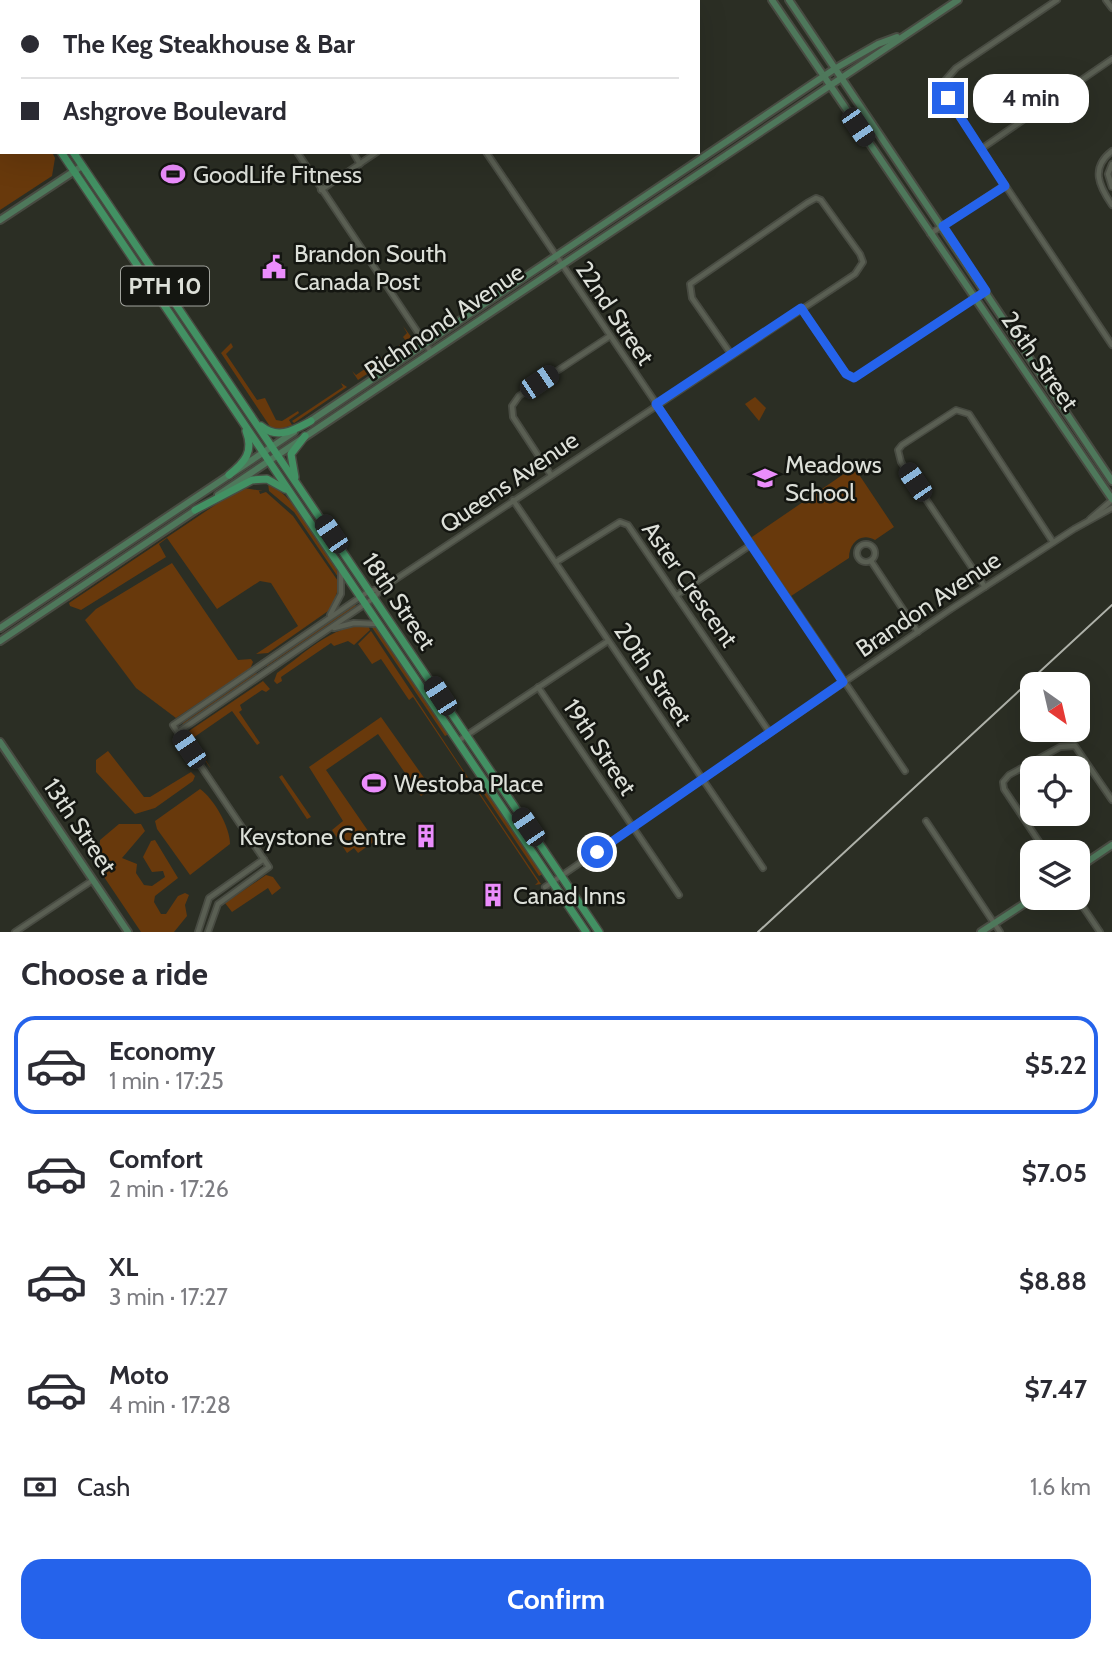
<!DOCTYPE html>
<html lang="en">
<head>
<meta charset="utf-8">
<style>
	body { margin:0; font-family:Cabin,sans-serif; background:#f2f2f3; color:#2b2b33; height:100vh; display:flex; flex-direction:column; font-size:26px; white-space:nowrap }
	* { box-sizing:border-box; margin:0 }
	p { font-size:23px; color:#7c7c81 }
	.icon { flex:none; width:38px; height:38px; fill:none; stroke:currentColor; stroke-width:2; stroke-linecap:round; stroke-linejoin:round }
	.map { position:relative; height:932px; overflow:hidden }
	.side { display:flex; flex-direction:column; background:#fff; flex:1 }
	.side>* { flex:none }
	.guide { position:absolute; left:0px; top:0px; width:700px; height:154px; box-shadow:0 7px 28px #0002; display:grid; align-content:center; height:154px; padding:0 21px; background:#fff }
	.needle { width:46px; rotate:146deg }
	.buttons { position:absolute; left:1020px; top:672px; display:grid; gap:14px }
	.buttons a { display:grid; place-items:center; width:70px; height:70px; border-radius:14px; background:#fff; box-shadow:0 7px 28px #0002; font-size:35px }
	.end { position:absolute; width:32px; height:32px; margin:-16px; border:9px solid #2563eb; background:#fff; box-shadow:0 0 0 4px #fff }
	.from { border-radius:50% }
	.bubble { position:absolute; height:49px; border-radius:21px; background:#fff; box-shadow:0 7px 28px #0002; font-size:23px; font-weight:700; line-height:49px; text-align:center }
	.car { position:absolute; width:21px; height:42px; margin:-21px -10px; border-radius:9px; box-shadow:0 0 5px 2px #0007; background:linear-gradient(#222 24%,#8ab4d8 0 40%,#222 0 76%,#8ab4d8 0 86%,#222 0) }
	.guide b { display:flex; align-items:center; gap:24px; height:66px; font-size:26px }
	.guide b+b { border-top:2px solid #e1e1e2 }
	.guide i { width:18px; height:18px; background:#2b2b33 }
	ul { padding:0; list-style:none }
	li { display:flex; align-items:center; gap:21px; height:98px; margin:0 14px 10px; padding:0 7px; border:4px solid transparent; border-radius:21px }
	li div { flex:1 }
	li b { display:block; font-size:26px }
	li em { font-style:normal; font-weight:700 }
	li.current { border-color:#2563eb }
	li>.icon { width:63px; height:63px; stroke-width:1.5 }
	h2 { padding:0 21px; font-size:32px; line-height:84px }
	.pay { display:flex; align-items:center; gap:18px; height:77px; padding:0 21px; font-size:26px }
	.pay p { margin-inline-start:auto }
	.cta { display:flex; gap:14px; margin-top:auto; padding:14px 21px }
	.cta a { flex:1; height:80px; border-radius:21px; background:#2563eb; color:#fff; font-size:28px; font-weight:700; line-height:80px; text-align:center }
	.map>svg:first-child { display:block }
</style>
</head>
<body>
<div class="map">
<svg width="1112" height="932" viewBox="0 0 1112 932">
	<rect width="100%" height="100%" fill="#2b2e24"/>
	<g fill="#68390c">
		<path d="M 0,76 L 2,152 L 52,152 L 55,158 L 52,176 L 0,210 Z"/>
		<path d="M 403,326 L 415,342 L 358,380 L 352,371 L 356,375 L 406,341 L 403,337 L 407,333 Z"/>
		<path d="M 231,343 L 233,347 L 226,354 L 257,400 L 265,398 L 276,420 L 282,421 L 298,411 L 299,413 L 289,420 L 292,425 L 278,430 L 271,428 L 221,353 Z"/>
		<path d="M 341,383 L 347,387 L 294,423 L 292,421 L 343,387 Z"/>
		<path d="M 755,397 L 766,408 L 759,421 L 745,404 Z"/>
		<path d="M 854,467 L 894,527 L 875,540 C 861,532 849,543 849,558 L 788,598 L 749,539 Z"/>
		<path d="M 268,483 C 294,497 333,551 340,580 L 294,512 L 269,491 Z"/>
		<path d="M 244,488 L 263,491 L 259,491 L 260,494 L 266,492 L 293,516 L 340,584 L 331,609 L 268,653 L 256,654 L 298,626 L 271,583 L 260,581 L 217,609 L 167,538 L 159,544 L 166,557 L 81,610 L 70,606 L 69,603 L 233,493 Z"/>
		<path d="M 210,506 L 69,601 L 68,599 Z"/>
		<path d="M 172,563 L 238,660 L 251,659 L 253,662 L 250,669 L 176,718 L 136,688 L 85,620 L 96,609 Z"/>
		<path d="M 355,604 L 356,606 L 267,666 L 267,665 Z"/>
		<path d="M 368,625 L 370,630 L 354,645 L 348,641 L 334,646 L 331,643 L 281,677 L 282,681 L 277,684 L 274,681 L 277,673 C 304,654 333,624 368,625 Z"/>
		<path d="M 371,626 L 378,628 L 449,734 L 445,736 Z"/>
		<path d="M 371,631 L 469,779 L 464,780 L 466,776 L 413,697 L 409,700 L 381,659 L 372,664 L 358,644 Z"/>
		<path d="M 256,673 L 257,674 L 182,725 L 183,723 Z"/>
		<path d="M 263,681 L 270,689 L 266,692 L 262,690 L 240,705 L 242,710 L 239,712 L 260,743 L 257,745 L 232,711 L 193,738 L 211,769 L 189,737 L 189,731 Z"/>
		<path d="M 381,717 L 432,789 L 421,796 L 378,734 L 326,770 L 375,841 L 358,853 L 354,848 L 347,853 L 332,830 L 343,821 L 309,767 Z"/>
		<path d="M 108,751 L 144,797 L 150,797 L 191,772 L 195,776 L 193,781 L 155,808 L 135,814 L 96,772 L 96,760 Z"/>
		<path d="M 282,775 L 311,817 L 307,819 L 279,777 Z"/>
		<path d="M 478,785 L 484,787 L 543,874 L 539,876 Z"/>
		<path d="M 475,786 L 541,884 L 535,885 L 538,882 L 477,791 L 472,793 Z"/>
		<path d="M 200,789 C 214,799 230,827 230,844 L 190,875 L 157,829 L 155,821 Z"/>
		<path d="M 119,824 L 141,824 L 145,831 L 122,858 L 137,864 L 136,873 L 144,885 L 152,886 L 165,877 L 163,871 L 152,872 L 143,857 L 151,841 L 155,840 L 178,878 L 155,896 L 154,902 L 161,914 L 166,914 L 178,896 L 185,893 L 189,895 L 185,905 L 187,916 L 174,932 L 141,932 L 98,868 L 100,840 Z"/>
		<path d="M 266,875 L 273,877 L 281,888 L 272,895 L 268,888 L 232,912 L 225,903 Z"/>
	</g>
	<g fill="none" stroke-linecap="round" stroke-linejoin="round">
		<g stroke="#484b42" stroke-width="8">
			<g id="street">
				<path d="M 193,0 L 194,2"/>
				<path d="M 250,0 L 251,2"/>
				<path d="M 383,0 L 384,2"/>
				<path d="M 580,0 L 581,2"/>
				<path d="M 648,0 L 649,2"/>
				<path d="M 1057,0 L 956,68 L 942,84 L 948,98 L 981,149 L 1112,345"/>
				<path d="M 1106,0 L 1112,8"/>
				<path d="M 603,2 L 605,0"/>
				<path d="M 981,149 L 1112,59"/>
				<path d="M 1112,151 C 1090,168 1099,186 1112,205"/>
				<path d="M 297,152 L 431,352"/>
				<path d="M 353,152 L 360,164"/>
				<path d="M 486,152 L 905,771"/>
				<path d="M 1112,164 L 1108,174 L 1112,187"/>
				<path d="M 321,190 L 377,152"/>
				<path d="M 930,234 L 1005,185"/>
				<path d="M 801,308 L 846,374 L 854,378 L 986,291"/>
				<path d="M 551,475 L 513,417 L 512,406 L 519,396 L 610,336"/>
				<path d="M 513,500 L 763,868"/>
				<path d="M 1090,519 L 1112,500"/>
				<circle cx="866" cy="553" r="9"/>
				<path d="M 871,561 L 918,632"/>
				<path d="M 556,562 L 620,522 L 628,525 L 770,733"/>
				<path d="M 985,587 L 901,462 L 898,450 L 902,445 L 956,410 L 969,414 L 1053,542"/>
				<path d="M 677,595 L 752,544"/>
				<path d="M 330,615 L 341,594 L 341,571"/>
				<path d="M 334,628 L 354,623 L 377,624"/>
				<path d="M 538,687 L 679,895"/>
				<path d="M 178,732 L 374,598 L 381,589 L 855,274 L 863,262 L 860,254 L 821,200 L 816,198 L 807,203 L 690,284 L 692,298 L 731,354"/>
				<path d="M 458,741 L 608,641"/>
				<path d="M 926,821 L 1000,932"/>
				<path d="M 1046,852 L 1004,789 L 1003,782 L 1009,775 L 1060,747 L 1075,746 L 1112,800"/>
				<path d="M 545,887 L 951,609 L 1074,529 L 1112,508"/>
				<path d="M 1077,898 L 1100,932"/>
				<path d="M 15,932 L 93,880"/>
				<path d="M 198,932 L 209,898 L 264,859"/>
				<path d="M 208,932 L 218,904 L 269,867 L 173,725 L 369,591 L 380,589"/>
			</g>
		</g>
		<g stroke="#484b42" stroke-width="10">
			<g id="secondary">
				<path d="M 772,0 L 1112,499"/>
				<path d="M 789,0 L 1112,481"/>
				<path d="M 0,220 L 82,166"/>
				<path d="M 309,422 L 836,68 L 878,44 L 897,37"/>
				<path d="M 218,495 L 958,0"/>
				<path d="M 0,628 L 294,432"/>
				<path d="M 0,641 L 197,509"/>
				<path d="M 0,742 L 128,932"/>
				<path d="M 1078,868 L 1112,845"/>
				<path d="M 981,932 L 1033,898"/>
			</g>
		</g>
		<g stroke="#484b42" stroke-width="10">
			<g id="primary">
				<path d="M 0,44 L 2,47"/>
				<path d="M 0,62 L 2,65"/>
				<path d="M 61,152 L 586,932"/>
				<path d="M 73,152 L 599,932"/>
				<path d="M 261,426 C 278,440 294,430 311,421"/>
				<path d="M 229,475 C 245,462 254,452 246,431"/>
				<path d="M 295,477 L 291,454 L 305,436"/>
				<path d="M 195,510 L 252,480 L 267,479 L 285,489"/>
			</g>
		</g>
		<use href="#street" stroke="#5a5f53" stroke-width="4.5"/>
		<use href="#secondary" stroke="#4e785b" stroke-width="6"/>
		<use href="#primary" stroke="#429163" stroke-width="7"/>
		<path stroke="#aeb1a9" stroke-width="2" d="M 758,932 L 1112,605"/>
	</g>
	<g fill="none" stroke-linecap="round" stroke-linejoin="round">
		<path stroke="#2563eb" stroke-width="9" d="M 597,852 L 843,682 L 656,404 L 801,308 L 846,374 L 854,378 L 986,291 L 943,226 L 1005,186 L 948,98"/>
	</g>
	<defs>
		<g id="stadium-bare" transform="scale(1.89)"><path d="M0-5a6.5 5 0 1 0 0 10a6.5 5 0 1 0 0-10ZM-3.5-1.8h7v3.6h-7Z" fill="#eb8dfc" stroke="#141611" stroke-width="2.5" paint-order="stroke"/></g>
		<g id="civic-bare" transform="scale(1.89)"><path d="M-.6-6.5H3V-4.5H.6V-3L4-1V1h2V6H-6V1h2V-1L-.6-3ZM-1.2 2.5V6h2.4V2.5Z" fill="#eb8dfc" stroke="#141611" stroke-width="2.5" paint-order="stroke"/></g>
		<g id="school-bare" transform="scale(1.89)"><path d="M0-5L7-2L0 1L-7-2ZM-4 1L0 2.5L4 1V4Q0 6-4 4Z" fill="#eb8dfc" stroke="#141611" stroke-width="2.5" paint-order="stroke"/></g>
		<g id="building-bare" transform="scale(1.89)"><path d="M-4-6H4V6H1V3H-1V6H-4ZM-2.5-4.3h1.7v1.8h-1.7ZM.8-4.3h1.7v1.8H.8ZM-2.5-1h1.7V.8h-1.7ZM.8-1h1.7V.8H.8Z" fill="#eb8dfc" stroke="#141611" stroke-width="2.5" paint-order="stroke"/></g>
	</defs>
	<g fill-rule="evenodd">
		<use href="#stadium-bare" x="173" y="174"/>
		<use href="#civic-bare" x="274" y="267"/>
		<use href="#school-bare" x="765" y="478"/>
		<use href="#stadium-bare" x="374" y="783"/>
		<use href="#building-bare" x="426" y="836"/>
		<use href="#building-bare" x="493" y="895"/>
	</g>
	<g text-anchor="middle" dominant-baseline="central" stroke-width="5" stroke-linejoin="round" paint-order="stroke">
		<rect fill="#141611" stroke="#a1a39d" stroke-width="2" x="121" y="266.5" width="88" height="39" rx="5"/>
		<g font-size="23" font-weight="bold" fill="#dde0d9">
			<text x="165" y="286">PTH 10</text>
		</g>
		<g font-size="24" fill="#dde0d9" stroke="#141611" text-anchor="start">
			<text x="193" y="174">GoodLife Fitness</text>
			<text x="294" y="253">Brandon South<tspan x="294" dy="28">Canada Post</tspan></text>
			<text x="785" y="464">Meadows<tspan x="785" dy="28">School</tspan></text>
			<text x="394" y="783">Westoba Place</text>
			<text x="406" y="836" text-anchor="end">Keystone Centre</text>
			<text x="513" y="895">Canad Inns</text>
		</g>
		<g font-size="24" fill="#dde0d9" stroke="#141611">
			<text transform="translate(615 313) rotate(56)">22nd Street</text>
			<text transform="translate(444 321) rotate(-34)">Richmond Avenue</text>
			<text transform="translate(1040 361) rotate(55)">26th Street</text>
			<text transform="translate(509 482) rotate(-34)">Queens Avenue</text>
			<text transform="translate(690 584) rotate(55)">Aster Crescent</text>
			<text transform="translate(399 601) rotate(56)">18th Street</text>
			<text transform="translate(928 604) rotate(-34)">Brandon Avenue</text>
			<text transform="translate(653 674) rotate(56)">20th Street</text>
			<text transform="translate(600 747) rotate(56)">19th Street</text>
			<text transform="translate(80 826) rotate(56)">13th Street</text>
		</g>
	</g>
</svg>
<div class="buttons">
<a><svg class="needle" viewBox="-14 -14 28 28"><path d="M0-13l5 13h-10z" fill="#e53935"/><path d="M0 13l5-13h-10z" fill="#7c7c81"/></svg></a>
<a><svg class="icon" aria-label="locate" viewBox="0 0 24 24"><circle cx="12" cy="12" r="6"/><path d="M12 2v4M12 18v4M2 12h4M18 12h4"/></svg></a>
<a><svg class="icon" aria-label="layers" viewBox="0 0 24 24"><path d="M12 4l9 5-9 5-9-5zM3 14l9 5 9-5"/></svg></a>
</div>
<i class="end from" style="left:597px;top:852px"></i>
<i class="end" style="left:948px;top:98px"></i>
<div class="bubble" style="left:973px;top:74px;width:116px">4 min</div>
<i class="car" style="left:858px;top:127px;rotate:146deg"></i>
<i class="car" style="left:539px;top:382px;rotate:56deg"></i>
<i class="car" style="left:915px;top:482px;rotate:326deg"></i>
<i class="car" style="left:331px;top:534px;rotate:326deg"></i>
<i class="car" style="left:440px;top:696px;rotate:327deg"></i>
<i class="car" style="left:189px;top:749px;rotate:326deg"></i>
<i class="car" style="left:528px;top:827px;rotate:326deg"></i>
<div class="guide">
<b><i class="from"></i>The Keg Steakhouse &amp; Bar</b>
<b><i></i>Ashgrove Boulevard</b>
</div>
</div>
<section class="side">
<h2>Choose a ride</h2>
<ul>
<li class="current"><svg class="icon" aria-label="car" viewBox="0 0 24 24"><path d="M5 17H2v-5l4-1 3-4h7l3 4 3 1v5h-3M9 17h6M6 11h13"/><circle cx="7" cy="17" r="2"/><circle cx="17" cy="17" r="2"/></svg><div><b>Economy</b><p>1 min · 17:25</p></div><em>$5.22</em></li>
<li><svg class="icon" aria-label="car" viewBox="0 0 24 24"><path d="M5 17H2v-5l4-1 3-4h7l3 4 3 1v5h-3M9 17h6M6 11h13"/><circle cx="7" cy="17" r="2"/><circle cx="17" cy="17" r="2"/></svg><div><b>Comfort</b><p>2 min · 17:26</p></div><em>$7.05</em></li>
<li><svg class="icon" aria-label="car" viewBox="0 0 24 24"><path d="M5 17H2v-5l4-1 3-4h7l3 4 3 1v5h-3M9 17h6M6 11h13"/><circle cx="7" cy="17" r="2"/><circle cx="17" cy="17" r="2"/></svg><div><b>XL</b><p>3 min · 17:27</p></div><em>$8.88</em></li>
<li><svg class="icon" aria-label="car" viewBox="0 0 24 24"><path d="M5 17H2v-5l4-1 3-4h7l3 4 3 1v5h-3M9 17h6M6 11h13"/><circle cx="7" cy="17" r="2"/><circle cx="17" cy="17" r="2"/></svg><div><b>Moto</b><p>4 min · 17:28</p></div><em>$7.47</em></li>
</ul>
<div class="pay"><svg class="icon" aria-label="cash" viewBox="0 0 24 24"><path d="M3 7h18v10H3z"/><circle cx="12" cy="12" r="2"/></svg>Cash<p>1.6 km</p></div>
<div class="cta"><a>Confirm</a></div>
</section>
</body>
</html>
